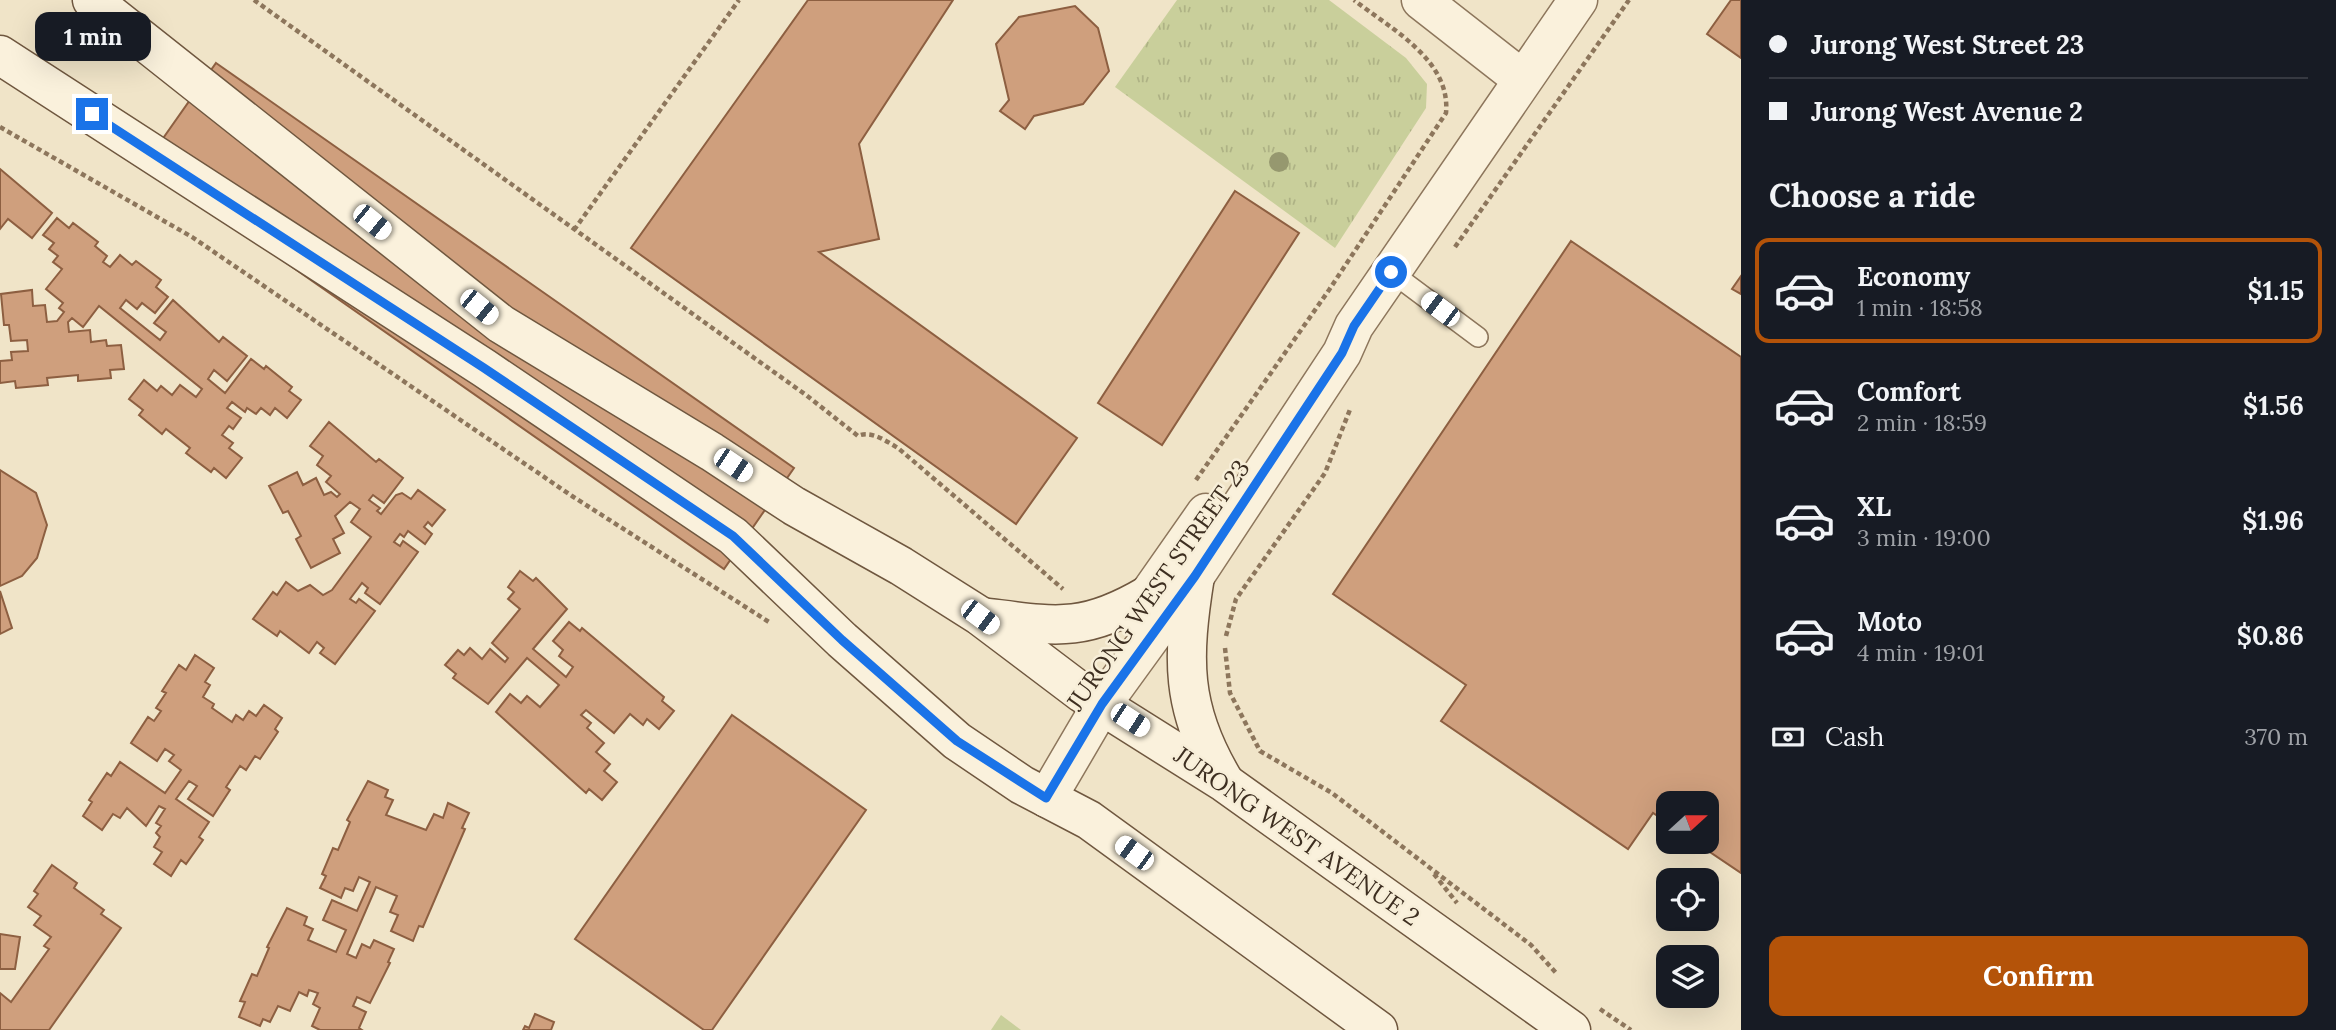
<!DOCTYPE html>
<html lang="en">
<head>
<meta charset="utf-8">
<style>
	body { margin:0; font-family:Lora,serif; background:#20242c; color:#f1f3f6; height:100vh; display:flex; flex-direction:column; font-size:26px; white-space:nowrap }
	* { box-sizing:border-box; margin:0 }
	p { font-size:23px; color:#9ea1a6 }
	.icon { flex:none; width:38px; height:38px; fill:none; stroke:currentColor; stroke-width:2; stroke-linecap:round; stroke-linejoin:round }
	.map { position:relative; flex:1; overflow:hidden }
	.panel { display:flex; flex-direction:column; background:#171b24; width:595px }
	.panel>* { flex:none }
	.hud { display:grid; align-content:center; height:154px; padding:0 28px; background:#171b24 }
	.needle { width:46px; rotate:69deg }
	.buttons { position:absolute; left:1656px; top:791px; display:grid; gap:14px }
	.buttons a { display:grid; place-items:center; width:63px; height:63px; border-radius:14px; background:#171b24; box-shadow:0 7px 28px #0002; font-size:35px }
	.end { position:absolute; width:32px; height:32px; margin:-16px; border:9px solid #1a73e8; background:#fff; box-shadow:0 0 0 4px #fff }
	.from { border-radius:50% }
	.bubble { position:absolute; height:49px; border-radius:14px; background:#171b24; box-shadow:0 7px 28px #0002; font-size:23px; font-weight:700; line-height:49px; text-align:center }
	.car { position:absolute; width:21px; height:42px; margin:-21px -10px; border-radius:9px; box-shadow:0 0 5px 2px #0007; background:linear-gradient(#fff 24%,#345 0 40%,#fff 0 76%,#345 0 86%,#fff 0) }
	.hud b { display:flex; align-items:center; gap:24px; height:66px; font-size:26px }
	.hud b+b { border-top:2px solid #363941 }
	.hud i { width:18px; height:18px; background:#f1f3f6 }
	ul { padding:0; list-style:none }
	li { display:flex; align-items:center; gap:21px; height:105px; margin:0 14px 10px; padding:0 14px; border:4px solid transparent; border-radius:14px }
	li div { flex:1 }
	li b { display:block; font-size:26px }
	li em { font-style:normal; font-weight:700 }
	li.selected { border-color:#b45309 }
	li>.icon { width:63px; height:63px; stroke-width:1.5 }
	h2 { padding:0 28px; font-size:32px; line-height:84px }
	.pay { display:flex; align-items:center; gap:18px; height:77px; padding:0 28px; font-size:26px }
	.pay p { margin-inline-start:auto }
	.action { display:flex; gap:14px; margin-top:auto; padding:14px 28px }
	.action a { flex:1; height:80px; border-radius:14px; background:#b45309; color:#fff; font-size:28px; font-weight:700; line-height:80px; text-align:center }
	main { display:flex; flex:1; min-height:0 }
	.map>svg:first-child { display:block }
</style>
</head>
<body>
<main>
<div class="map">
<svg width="1741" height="1030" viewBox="0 0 1741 1030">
	<defs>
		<pattern id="grass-tufts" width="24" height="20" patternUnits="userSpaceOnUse" patternTransform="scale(1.75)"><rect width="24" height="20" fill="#c9cf9b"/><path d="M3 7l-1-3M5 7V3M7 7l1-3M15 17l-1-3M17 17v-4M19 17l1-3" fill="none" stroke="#aeb285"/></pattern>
	</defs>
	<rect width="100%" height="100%" fill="#f0e4c8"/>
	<path fill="url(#grass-tufts)" d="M 1177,0 L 1329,0 L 1406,58 L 1427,84 L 1426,108 L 1335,248 L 1115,87 Z"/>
	<path fill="#c9cf9b" d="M 1001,1015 L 1021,1030 L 991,1030 Z"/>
	<g fill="#cf9f7d" stroke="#8d5f41" stroke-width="2">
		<path d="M 808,0 L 953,0 L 859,144 L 879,239 L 819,252 L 1077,438 L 1016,524 L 631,248 Z"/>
		<path d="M 1731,0 L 1741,0 L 1741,58 L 1707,34 Z"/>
		<path d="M 1075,6 L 1098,28 L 1109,71 L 1083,104 L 1034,116 L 1025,129 L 1000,111 L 1009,100 L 996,44 L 1019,17 Z"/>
		<path d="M 216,63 L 794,468 L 724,569 L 145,164 Z"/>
		<path d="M 0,169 L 52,213 L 32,238 L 8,219 L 0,229 Z"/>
		<path d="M 1235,191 L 1299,233 L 1162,445 L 1098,403 Z"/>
		<path d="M 57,218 L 69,228 L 73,223 L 98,242 L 95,246 L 107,256 L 103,262 L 110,267 L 120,255 L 132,265 L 136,261 L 161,280 L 156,287 L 168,297 L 155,313 L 142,303 L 137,309 L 126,300 L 120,308 L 160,340 L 166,332 L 154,323 L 173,300 L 219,342 L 223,337 L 247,356 L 227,381 L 214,370 L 208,379 L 225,393 L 251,359 L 264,369 L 266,366 L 292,387 L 289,391 L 301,400 L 287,418 L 275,408 L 270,415 L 261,408 L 256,414 L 247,408 L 245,412 L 232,402 L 227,408 L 241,418 L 233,429 L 229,426 L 222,435 L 233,443 L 229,448 L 242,458 L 226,478 L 214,468 L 211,472 L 186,453 L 190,448 L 166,429 L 162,434 L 139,415 L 143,410 L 129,399 L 144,380 L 157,391 L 161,386 L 172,395 L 180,385 L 196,397 L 202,389 L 99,306 L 83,327 L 72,318 L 68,322 L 69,332 L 90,330 L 91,342 L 106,340 L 107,346 L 121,345 L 124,369 L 110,370 L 111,378 L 78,381 L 78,375 L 47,378 L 48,385 L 16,388 L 15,381 L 0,383 L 0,361 L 12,360 L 11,352 L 28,351 L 27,340 L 11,341 L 9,325 L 4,325 L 1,294 L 32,290 L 33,306 L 45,305 L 47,322 L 57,321 L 64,312 L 59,308 L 63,303 L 46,289 L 62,269 L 53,262 L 58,256 L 49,249 L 54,243 L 43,235 Z"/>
		<path d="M 1571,241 L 1741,357 L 1741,873 L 1695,842 L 1706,842 L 1706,803 L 1668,803 L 1668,823 L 1653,813 L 1628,849 L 1441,721 L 1466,685 L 1333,594 Z"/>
		<path d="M 1741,276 L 1741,294 L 1732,289 Z"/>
		<path d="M 329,422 L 376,462 L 379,459 L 403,478 L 384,503 L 373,495 L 369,500 L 380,508 L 377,511 L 381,514 L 396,495 L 402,493 L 411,499 L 418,490 L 445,510 L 432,526 L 428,522 L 424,527 L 432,534 L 425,544 L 408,531 L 404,537 L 400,534 L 394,542 L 400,546 L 403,541 L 418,552 L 380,604 L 365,593 L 368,588 L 362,583 L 350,599 L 356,603 L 359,599 L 375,611 L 335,664 L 320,653 L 324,648 L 317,642 L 309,653 L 280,631 L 277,636 L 253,619 L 273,592 L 277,595 L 286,582 L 298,591 L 310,585 L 323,595 L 332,590 L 371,537 L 351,522 L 360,509 L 350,502 L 335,516 L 344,533 L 333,539 L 340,553 L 311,568 L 296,539 L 301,536 L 288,511 L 283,513 L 269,486 L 297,472 L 303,485 L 316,478 L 324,495 L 331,492 L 337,497 L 340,494 L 326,482 L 331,476 L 317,465 L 323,456 L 310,446 Z"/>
		<path d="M 0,470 L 36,493 L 47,525 L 37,558 L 22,576 L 0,586 Z"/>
		<path d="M 520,571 L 533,581 L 536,578 L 567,609 L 533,649 L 566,677 L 573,667 L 559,656 L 563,650 L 553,641 L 569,622 L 580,631 L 582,628 L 664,697 L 662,701 L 674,711 L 659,729 L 647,719 L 643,725 L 630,714 L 614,733 L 586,710 L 581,715 L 591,723 L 587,728 L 604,743 L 596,752 L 610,764 L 604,771 L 617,782 L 602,800 L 589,789 L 586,793 L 496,712 L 510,694 L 521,703 L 527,696 L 540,707 L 559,685 L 527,658 L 488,704 L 453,678 L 456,674 L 445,665 L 458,650 L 464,655 L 470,648 L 482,659 L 490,649 L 505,662 L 508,658 L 492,643 L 520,609 L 508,599 L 514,592 L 508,587 Z"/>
		<path d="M 0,591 L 12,628 L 0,634 Z"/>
		<path d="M 195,655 L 214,668 L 205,682 L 210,685 L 203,697 L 214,704 L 212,708 L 232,722 L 236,715 L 243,720 L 249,711 L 256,716 L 264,705 L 282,718 L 275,729 L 278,732 L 260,759 L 255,756 L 246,770 L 240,766 L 226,787 L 230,790 L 213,816 L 188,799 L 197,786 L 189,781 L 176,799 L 209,822 L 199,837 L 203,840 L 186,864 L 181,860 L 171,876 L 154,864 L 162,852 L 154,847 L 160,837 L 156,833 L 161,826 L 156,823 L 165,809 L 159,806 L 146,826 L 127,808 L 120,818 L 113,814 L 102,830 L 83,816 L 92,802 L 89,800 L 107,773 L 111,776 L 120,762 L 165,793 L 181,770 L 169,761 L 174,755 L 165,749 L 157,761 L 131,743 L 148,717 L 154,721 L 161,711 L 156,708 L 166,693 L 162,691 L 179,665 L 186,670 Z"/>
		<path d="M 732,715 L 866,810 L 712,1030 L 704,1030 L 575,939 Z"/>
		<path d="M 368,781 L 388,790 L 385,797 L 393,800 L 386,815 L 426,830 L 434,814 L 443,818 L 448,803 L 469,813 L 462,828 L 465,829 L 423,927 L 419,926 L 413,941 L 391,931 L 398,915 L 390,912 L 397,896 L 376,887 L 347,954 L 356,958 L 362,944 L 370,948 L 374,940 L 394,949 L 388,962 L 390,963 L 370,1003 L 357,997 L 353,1006 L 366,1012 L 359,1028 L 362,1030 L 320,1030 L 312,1026 L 320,1008 L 313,1004 L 318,993 L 309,990 L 307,996 L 299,992 L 290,1011 L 278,1006 L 270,1022 L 263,1019 L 260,1026 L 239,1017 L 245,1002 L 240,1001 L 252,974 L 257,976 L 269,948 L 267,947 L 287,908 L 307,917 L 304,925 L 313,929 L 308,940 L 336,952 L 346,930 L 323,920 L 332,900 L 357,911 L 370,882 L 359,877 L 353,891 L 345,888 L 341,898 L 320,888 L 326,876 L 322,874 L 333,848 L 338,850 L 350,822 L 347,820 Z"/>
		<path d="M 52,865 L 77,883 L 74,888 L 104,910 L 101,914 L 121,928 L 49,1030 L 0,1030 L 0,993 L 11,1002 L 49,949 L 44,946 L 51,937 L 34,925 L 41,916 L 28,907 L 38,894 L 34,891 Z"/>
		<path d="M 0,934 L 20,937 L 15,969 L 0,969 Z"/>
		<path d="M 535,1014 L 554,1022 L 551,1030 L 523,1030 L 525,1026 L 529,1028 Z"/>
	</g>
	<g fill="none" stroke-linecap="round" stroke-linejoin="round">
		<g stroke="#8d765c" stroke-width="22">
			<path id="lane" d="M 1391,272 L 1478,337"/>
		</g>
		<g stroke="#8d765c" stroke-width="41">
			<g id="street">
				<path d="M 1421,0 L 1522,79"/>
				<path d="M 1136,613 L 1206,513"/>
				<path d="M 1047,798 L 1102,704 L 1195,576 L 1342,353 L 1354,326 L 1578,0"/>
			</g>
		</g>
		<g stroke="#6f573f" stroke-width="41">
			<g id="secondary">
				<path d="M 92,0 L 501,324 L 712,452 L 794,506 L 901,566 L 980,616 L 1082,693 L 1225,783 L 1571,1030"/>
				<path d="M 0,55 L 484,368 L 733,536 L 842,640 L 957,741 L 1022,785 L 1089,820 L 1378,1030"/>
				<path d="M 1195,576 C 1182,658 1180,708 1224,781"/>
				<path d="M 982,617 C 1054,626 1082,634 1148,595"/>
			</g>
		</g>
		<g stroke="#8d765c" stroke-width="4.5" stroke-dasharray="5 3.5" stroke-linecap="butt">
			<path d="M 254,0 L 806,395 L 858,436 C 871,430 886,441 898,448 L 1063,589"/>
			<path d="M 0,127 L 192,237 L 572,496 L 769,622"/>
			<path d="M 574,230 L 739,0"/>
			<path d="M 1455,247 L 1629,0"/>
			<path d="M 1196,480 L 1329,290 L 1446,113 C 1451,60 1391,29 1354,0"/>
			<path d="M 1226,636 L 1236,599 L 1325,473 L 1351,407"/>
			<path d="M 1225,648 L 1230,693 L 1260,751 L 1332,793 L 1531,945 L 1556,973"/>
			<path d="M 1434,874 L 1457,903"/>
			<path d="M 1600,1009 L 1631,1030"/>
		</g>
		<use href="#lane" stroke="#faf1dc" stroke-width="19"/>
		<use href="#street" stroke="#faf1dc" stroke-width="38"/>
		<use href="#secondary" stroke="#faf1dc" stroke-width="38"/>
	</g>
	<circle fill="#96986f" cx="1279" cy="162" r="10"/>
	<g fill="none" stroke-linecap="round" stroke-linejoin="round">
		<path stroke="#1a73e8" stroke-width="9" d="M 92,114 L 484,368 L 733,536 L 842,640 L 957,741 L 1046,798 L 1102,704 L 1195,576 L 1342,353 L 1354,326 L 1391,272"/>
	</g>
	<g text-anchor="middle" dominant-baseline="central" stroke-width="5" stroke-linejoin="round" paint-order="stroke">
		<g font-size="24" fill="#3d2e20" stroke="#f7eed8">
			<text transform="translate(1158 585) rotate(-55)">JURONG WEST STREET 23</text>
			<text transform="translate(1297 836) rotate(35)">JURONG WEST AVENUE 2</text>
		</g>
	</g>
</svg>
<div class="buttons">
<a><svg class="needle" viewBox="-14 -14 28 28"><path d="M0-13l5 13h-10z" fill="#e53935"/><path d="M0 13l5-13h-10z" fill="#9ea1a6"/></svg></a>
<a><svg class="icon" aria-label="locate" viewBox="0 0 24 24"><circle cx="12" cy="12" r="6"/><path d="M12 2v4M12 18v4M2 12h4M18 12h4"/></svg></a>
<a><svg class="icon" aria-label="layers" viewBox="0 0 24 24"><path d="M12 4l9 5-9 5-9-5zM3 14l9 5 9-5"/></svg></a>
</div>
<i class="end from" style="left:1391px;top:272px"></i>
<i class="end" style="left:92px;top:114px"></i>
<div class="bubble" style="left:35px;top:12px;width:116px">1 min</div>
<i class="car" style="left:372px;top:222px;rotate:129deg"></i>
<i class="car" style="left:479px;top:307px;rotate:129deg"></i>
<i class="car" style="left:1440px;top:309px;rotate:307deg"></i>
<i class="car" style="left:733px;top:465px;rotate:124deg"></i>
<i class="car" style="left:980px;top:617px;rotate:127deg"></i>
<i class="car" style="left:1130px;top:720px;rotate:123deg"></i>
<i class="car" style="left:1134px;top:853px;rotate:306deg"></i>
</div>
<section class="panel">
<div class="hud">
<b><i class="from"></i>Jurong West Street 23</b>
<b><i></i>Jurong West Avenue 2</b>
</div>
<h2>Choose a ride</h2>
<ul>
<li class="selected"><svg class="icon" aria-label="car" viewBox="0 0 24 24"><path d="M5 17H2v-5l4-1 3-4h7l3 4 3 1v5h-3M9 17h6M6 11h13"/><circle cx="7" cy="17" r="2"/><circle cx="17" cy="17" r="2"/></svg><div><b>Economy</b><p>1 min · 18:58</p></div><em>$1.15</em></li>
<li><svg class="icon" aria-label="car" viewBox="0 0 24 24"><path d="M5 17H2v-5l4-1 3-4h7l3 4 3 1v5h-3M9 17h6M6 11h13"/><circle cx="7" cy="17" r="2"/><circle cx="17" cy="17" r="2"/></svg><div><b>Comfort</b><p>2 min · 18:59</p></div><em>$1.56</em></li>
<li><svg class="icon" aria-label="car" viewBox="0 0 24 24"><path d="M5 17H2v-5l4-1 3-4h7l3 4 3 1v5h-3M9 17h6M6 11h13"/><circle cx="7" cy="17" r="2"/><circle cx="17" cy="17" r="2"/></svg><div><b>XL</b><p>3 min · 19:00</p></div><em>$1.96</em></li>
<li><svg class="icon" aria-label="car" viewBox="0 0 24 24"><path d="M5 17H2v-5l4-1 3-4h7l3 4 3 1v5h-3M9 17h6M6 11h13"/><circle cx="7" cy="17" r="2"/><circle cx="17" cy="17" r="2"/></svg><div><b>Moto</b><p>4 min · 19:01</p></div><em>$0.86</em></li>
</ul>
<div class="pay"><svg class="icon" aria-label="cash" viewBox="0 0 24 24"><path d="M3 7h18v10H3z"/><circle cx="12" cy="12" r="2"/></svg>Cash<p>370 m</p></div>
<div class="action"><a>Confirm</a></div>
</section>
</main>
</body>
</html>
